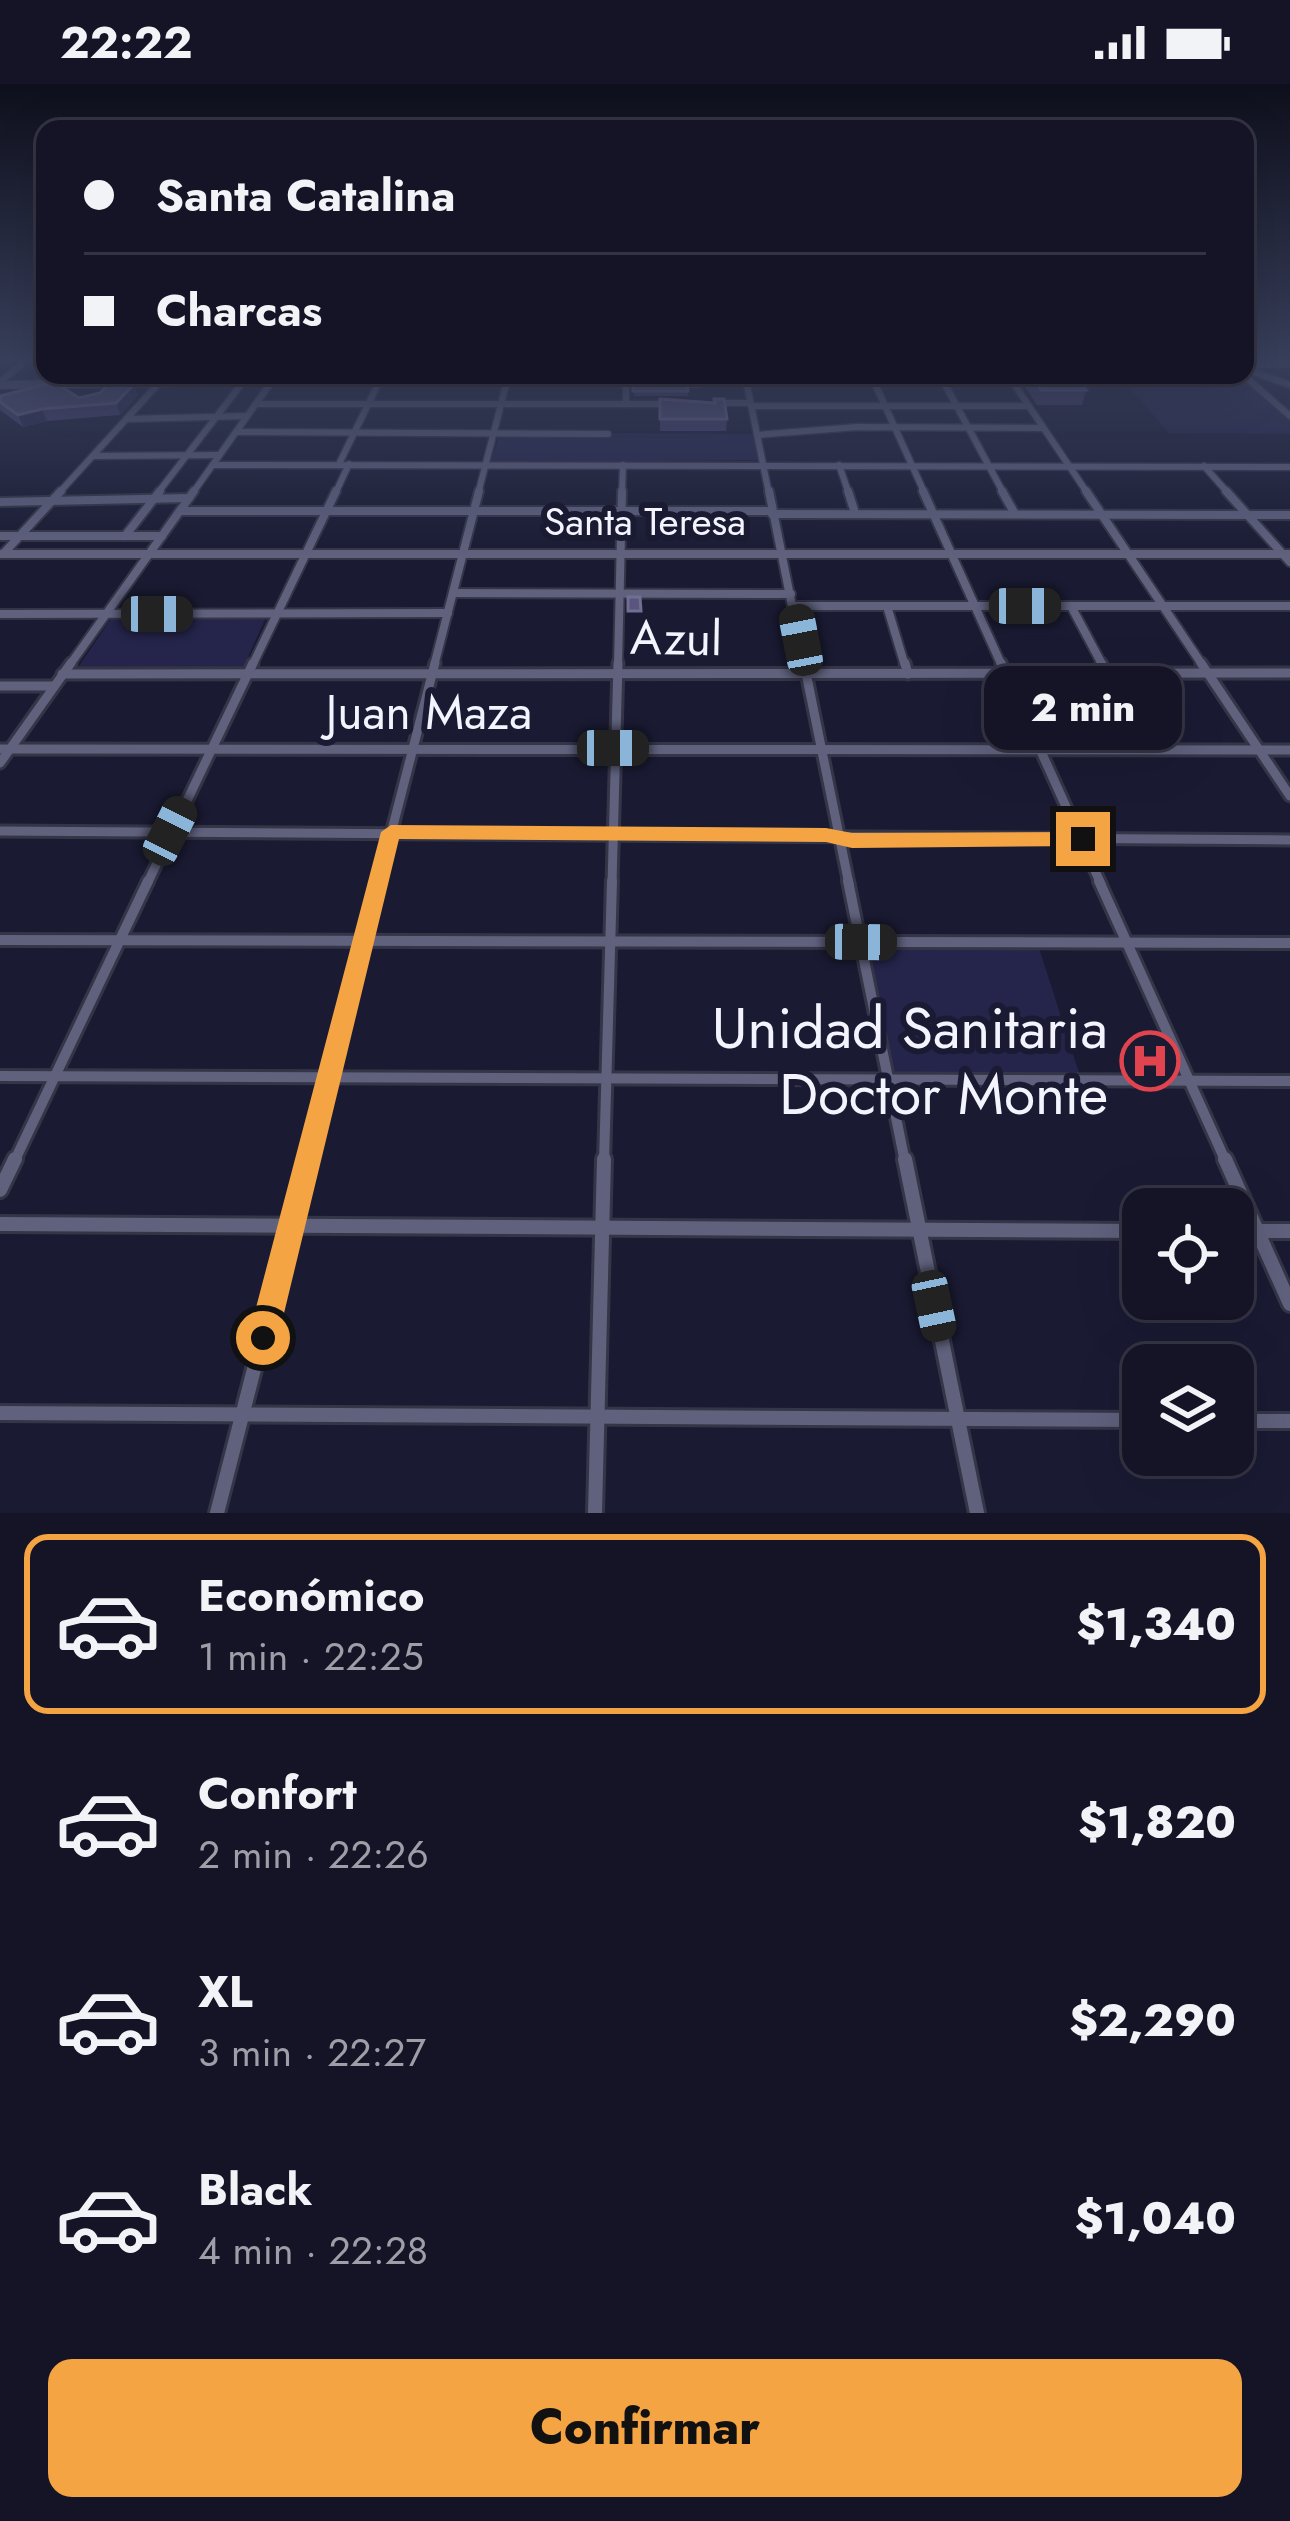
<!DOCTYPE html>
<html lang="es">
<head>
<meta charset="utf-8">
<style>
	body { margin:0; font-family:Jost,sans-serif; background:#1d1d2e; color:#f1f3f6; height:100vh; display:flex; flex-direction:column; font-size:45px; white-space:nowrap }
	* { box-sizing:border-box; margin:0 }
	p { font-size:39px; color:#9d9ea7 }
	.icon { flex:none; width:66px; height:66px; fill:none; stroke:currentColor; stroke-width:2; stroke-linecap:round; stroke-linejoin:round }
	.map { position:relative; height:1429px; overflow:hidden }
	.sheet { display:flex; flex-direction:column; background:#141426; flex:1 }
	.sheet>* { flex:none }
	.hud { position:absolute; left:36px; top:36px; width:1218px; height:264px; border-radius:24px; box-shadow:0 12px 48px #0002,0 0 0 3px #333343; display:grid; align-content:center; height:264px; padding:0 48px; background:#141426 }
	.tools { position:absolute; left:1122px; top:1104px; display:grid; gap:24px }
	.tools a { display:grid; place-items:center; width:132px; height:132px; border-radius:24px; background:#141426; box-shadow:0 12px 48px #0002,0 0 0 3px #333343; font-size:60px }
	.end { position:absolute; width:54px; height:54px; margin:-27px; border:15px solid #f4a443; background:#111; box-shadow:0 0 0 6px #111 }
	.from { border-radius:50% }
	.bubble { position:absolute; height:84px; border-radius:24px; background:#141426; box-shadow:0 12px 48px #0002,0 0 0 3px #333343; font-size:39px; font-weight:800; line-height:84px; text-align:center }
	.car { position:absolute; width:36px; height:72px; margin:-36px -18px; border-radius:15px; box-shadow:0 0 9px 3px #0007; background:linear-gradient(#222 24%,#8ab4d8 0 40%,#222 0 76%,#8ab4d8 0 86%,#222 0) }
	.hud b { display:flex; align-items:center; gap:42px; height:114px; font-size:45px }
	.hud b+b { border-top:3px solid #333343 }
	.hud i { width:30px; height:30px; background:#f1f3f6 }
	ul { padding:21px 0 0; list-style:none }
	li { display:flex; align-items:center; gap:36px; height:180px; margin:0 24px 18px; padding:0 24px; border:6px solid transparent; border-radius:24px }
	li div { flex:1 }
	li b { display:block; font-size:45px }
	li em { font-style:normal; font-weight:800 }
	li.selected { border-color:#f4a443 }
	li>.icon { width:108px; height:108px; stroke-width:1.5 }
	.button { display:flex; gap:24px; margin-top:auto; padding:24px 48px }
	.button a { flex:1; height:138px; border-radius:24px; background:#f4a443; color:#111; font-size:48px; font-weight:800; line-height:138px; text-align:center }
	.status { display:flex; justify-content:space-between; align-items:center; height:84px; padding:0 60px; background:#141426; direction:ltr }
	.status svg { height:33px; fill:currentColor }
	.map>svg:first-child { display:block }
</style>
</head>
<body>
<div class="status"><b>22:22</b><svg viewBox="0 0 49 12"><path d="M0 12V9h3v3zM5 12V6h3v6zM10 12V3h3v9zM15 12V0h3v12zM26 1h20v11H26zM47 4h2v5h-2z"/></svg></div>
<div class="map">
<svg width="1290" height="1429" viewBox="0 0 1290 1429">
	<rect width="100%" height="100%" fill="#1a1b33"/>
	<g fill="#25254c">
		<path d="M 1118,291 L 1240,291 L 1290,334 L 1290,350 L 1169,349 Z"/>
		<path d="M 626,349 L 753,350 L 758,376 L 490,379 L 500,351 Z"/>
		<path d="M 267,531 L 243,584 L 77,585 L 112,533 Z"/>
		<path d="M 861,858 L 1038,861 L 1081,995 L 889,996 Z"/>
	</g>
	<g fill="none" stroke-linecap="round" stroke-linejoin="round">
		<g stroke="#353548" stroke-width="9">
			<g id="street-far4">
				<path d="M 0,274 L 45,273"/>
				<path d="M 1245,285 L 1290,301"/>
				<path d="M 626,291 L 626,320"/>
				<path d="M 745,291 L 769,410"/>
				<path d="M 871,291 L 925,410"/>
				<path d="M 940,291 L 1004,410"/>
				<path d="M 1008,291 L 1088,410"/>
				<path d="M 1243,291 L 1290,332"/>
				<path d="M 0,298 L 28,275"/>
				<path d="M 76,300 L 85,291"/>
				<path d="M 717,319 L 750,319"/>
				<path d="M 256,320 L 670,320"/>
				<path d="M 751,322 L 1029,322"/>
				<path d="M 127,335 L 247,332"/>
				<path d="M 236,348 L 608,350"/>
				<path d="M 757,351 L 857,343 L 1043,344"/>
				<path d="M 93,372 L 219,371"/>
				<path d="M 339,380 L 380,296"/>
				<path d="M 213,381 L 1290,383"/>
				<path d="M 839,381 L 849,410"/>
				<path d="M 1204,382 L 1229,410"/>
				<path d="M 58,410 L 159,299"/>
				<path d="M 157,410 L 243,298"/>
				<path d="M 192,410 L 272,297"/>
				<path d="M 335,410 L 349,380"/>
				<path d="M 478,410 L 508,293"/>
				<path d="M 622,410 L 623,381"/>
			</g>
		</g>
		<g stroke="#353548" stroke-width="12">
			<g id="street-far3">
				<path d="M 769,407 L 804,582"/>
				<path d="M 848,407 L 855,429"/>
				<path d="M 923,407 L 1002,582"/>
				<path d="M 1002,407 L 1015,430"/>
				<path d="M 1086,407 L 1203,582"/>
				<path d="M 1226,407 L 1290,478"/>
				<path d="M 0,418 L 189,414"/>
				<path d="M 180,427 L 772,427"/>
				<path d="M 772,430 L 1290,431"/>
				<path d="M 0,452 L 162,452"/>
				<path d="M 125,452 L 160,407"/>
				<path d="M 4,469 L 61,407"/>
				<path d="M 0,470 L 1290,470"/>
				<path d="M 454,509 L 791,510"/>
				<path d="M 794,522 L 1290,522"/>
				<path d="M 887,522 L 905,582"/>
				<path d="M 1071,522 L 1103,582"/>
				<path d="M 0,530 L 448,529"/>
				<path d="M 69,582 L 194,407"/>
				<path d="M 252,582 L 336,407"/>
				<path d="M 434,582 L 479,407"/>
				<path d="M 618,582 L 622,407"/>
			</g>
		</g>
		<g stroke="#353548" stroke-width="15">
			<g id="street-far2">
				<path d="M 804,579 L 849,800"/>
				<path d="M 905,579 L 908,590"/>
				<path d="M 1001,579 L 1101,800"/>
				<path d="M 1101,579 L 1107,590"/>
				<path d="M 1201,579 L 1290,712"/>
				<path d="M 62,590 L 1290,589"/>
				<path d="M 0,602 L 54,602"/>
				<path d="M 0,665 L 1290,666"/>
				<path d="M 0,679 L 71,579"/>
				<path d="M 0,747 L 1290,756"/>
				<path d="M 147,800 L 253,579"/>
				<path d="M 378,800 L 435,579"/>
				<path d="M 612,800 L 618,579"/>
			</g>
		</g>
		<g stroke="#353548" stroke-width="16">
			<g id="street-far1">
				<path d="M 848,797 L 905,1078"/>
				<path d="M 1099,797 L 1226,1078"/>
				<path d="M 0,856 L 1290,859"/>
				<path d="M 0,992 L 1290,997"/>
				<path d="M 14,1078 L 148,797"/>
				<path d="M 307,1078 L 379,797"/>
				<path d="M 604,1078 L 612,797"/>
			</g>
		</g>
		<g stroke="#353548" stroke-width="20">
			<g id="street">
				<path d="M 905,1075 L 977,1429"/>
				<path d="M 1225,1075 L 1290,1220"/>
				<path d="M 0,1106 L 15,1075"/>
				<path d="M 0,1140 L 1143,1147"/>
				<path d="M 1233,1147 L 1290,1147"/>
				<path d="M 0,1329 L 1143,1336"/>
				<path d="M 1233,1337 L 1290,1337"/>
				<path d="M 217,1429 L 308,1075"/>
				<path d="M 595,1429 L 604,1075"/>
			</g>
		</g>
		<g stroke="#353548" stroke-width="10">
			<g id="secondary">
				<path d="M 1245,280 L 1290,279"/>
				<path d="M 0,301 L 637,291"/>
			</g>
		</g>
		<use href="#street-far4" stroke="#5f617d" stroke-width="6"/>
		<use href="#street-far3" stroke="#5f617d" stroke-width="8"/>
		<use href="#street-far2" stroke="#5f617d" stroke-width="9"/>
		<use href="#street-far1" stroke="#5f617d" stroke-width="10"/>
		<use href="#street" stroke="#5f617d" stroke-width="14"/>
		<use href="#secondary" stroke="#5f617d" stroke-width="8"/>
	</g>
	<g fill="#474170">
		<path d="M 1017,291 L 1074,291 L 1086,306 L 1082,321 L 1037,321 Z"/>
		<path d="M 633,295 L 699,300 L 699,304 L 688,304 L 688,312 L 634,312 Z"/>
		<path d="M 138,311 L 120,331 L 47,337 L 23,343 L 0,326 L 0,312 L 79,314 Z"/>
		<path d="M 660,315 L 727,335 L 726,347 L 660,347 Z"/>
	</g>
	<g fill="#2d2a51">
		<path d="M 134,300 L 138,311 L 120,331 L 116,319 Z"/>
		<path d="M 42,325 L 47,337 L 23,343 L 18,331 Z"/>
	</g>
	<g fill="#59557f" stroke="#726e93" stroke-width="3">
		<path d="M 646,291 L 697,291 L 699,300 L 687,300 L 688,307 L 633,307 L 633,295 Z"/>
		<path d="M 1031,291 L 1074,291 L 1086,306 L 1041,306 Z"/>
		<path d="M 54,298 L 79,314 L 100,309 L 108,301 L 134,300 L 116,319 L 42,325 L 18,331 L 0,318 L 0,312 Z"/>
		<path d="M 660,315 L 715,319 L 714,315 L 724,315 L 727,335 L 660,335 Z"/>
		<path d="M 628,513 L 640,513 L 641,527 L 628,527 Z"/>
	</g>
	<linearGradient id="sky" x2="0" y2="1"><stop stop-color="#0e0f1c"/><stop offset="0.58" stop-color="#383f5b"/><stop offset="1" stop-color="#383f5b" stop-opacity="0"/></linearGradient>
	<rect width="1290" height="473" fill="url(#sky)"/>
	<path fill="#f4a443" d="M 391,741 L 826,744 L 852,749 L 1083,748 L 1093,755 L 1083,762 L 852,764 L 826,758 L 399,755 L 278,1254 L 274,1265 L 263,1270 L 252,1265 L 248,1254 L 381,748 Z"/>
	<defs>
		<g id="hospital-ring" transform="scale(3)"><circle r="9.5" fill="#1a1b33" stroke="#e0444e" stroke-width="1.5"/><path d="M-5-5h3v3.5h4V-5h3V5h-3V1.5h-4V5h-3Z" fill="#e0444e"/></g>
	</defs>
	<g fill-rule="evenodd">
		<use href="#hospital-ring" x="1150" y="977"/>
	</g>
	<g text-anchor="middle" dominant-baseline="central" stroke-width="12" stroke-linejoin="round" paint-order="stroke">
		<g font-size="39" fill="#f3f4fe" stroke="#1a1b33">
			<text x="645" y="437">Santa Teresa</text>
		</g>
		<g font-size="48" fill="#f3f4fe" stroke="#1a1b33">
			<text transform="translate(676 554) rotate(1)">Azul</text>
			<text x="429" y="628">Juan Maza</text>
		</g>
		<g font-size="57" fill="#f3f4fe" stroke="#1a1b33" text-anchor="end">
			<text x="1108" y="944">Unidad Sanitaria<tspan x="1108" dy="66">Doctor Monte</tspan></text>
		</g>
	</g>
</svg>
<div class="tools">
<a><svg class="icon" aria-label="locate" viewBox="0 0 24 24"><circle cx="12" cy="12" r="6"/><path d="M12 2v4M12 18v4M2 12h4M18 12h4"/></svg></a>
<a><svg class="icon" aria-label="layers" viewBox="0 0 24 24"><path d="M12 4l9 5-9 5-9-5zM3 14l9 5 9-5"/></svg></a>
</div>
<i class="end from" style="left:263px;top:1254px"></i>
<i class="end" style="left:1083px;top:755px"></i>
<div class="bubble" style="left:984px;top:582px;width:198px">2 min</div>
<i class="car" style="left:1025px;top:522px;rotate:90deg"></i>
<i class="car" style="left:157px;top:530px;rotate:90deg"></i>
<i class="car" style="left:801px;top:556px;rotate:349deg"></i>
<i class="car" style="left:613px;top:664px;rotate:90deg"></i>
<i class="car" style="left:170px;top:747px;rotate:27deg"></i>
<i class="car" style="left:861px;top:858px;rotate:91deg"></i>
<i class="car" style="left:934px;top:1222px;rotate:168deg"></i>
<div class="hud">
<b><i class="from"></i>Santa Catalina</b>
<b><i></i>Charcas</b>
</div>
</div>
<section class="sheet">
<ul>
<li class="selected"><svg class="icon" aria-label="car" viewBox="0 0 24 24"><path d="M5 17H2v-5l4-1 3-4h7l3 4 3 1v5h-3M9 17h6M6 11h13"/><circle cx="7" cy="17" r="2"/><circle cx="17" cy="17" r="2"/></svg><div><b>Económico</b><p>1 min · 22:25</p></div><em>$1,340</em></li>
<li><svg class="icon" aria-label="car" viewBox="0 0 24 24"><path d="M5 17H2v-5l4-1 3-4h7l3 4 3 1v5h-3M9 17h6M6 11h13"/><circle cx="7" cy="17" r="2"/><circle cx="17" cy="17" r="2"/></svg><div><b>Confort</b><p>2 min · 22:26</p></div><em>$1,820</em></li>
<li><svg class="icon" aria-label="car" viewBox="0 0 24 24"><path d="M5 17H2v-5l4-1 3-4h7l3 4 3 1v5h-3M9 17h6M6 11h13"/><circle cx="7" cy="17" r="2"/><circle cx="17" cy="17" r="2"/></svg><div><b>XL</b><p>3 min · 22:27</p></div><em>$2,290</em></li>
<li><svg class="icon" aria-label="car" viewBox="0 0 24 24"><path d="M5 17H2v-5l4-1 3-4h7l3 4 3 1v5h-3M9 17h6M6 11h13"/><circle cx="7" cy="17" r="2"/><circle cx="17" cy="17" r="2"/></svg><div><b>Black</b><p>4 min · 22:28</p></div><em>$1,040</em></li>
</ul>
<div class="button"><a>Confirmar</a></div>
</section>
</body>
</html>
